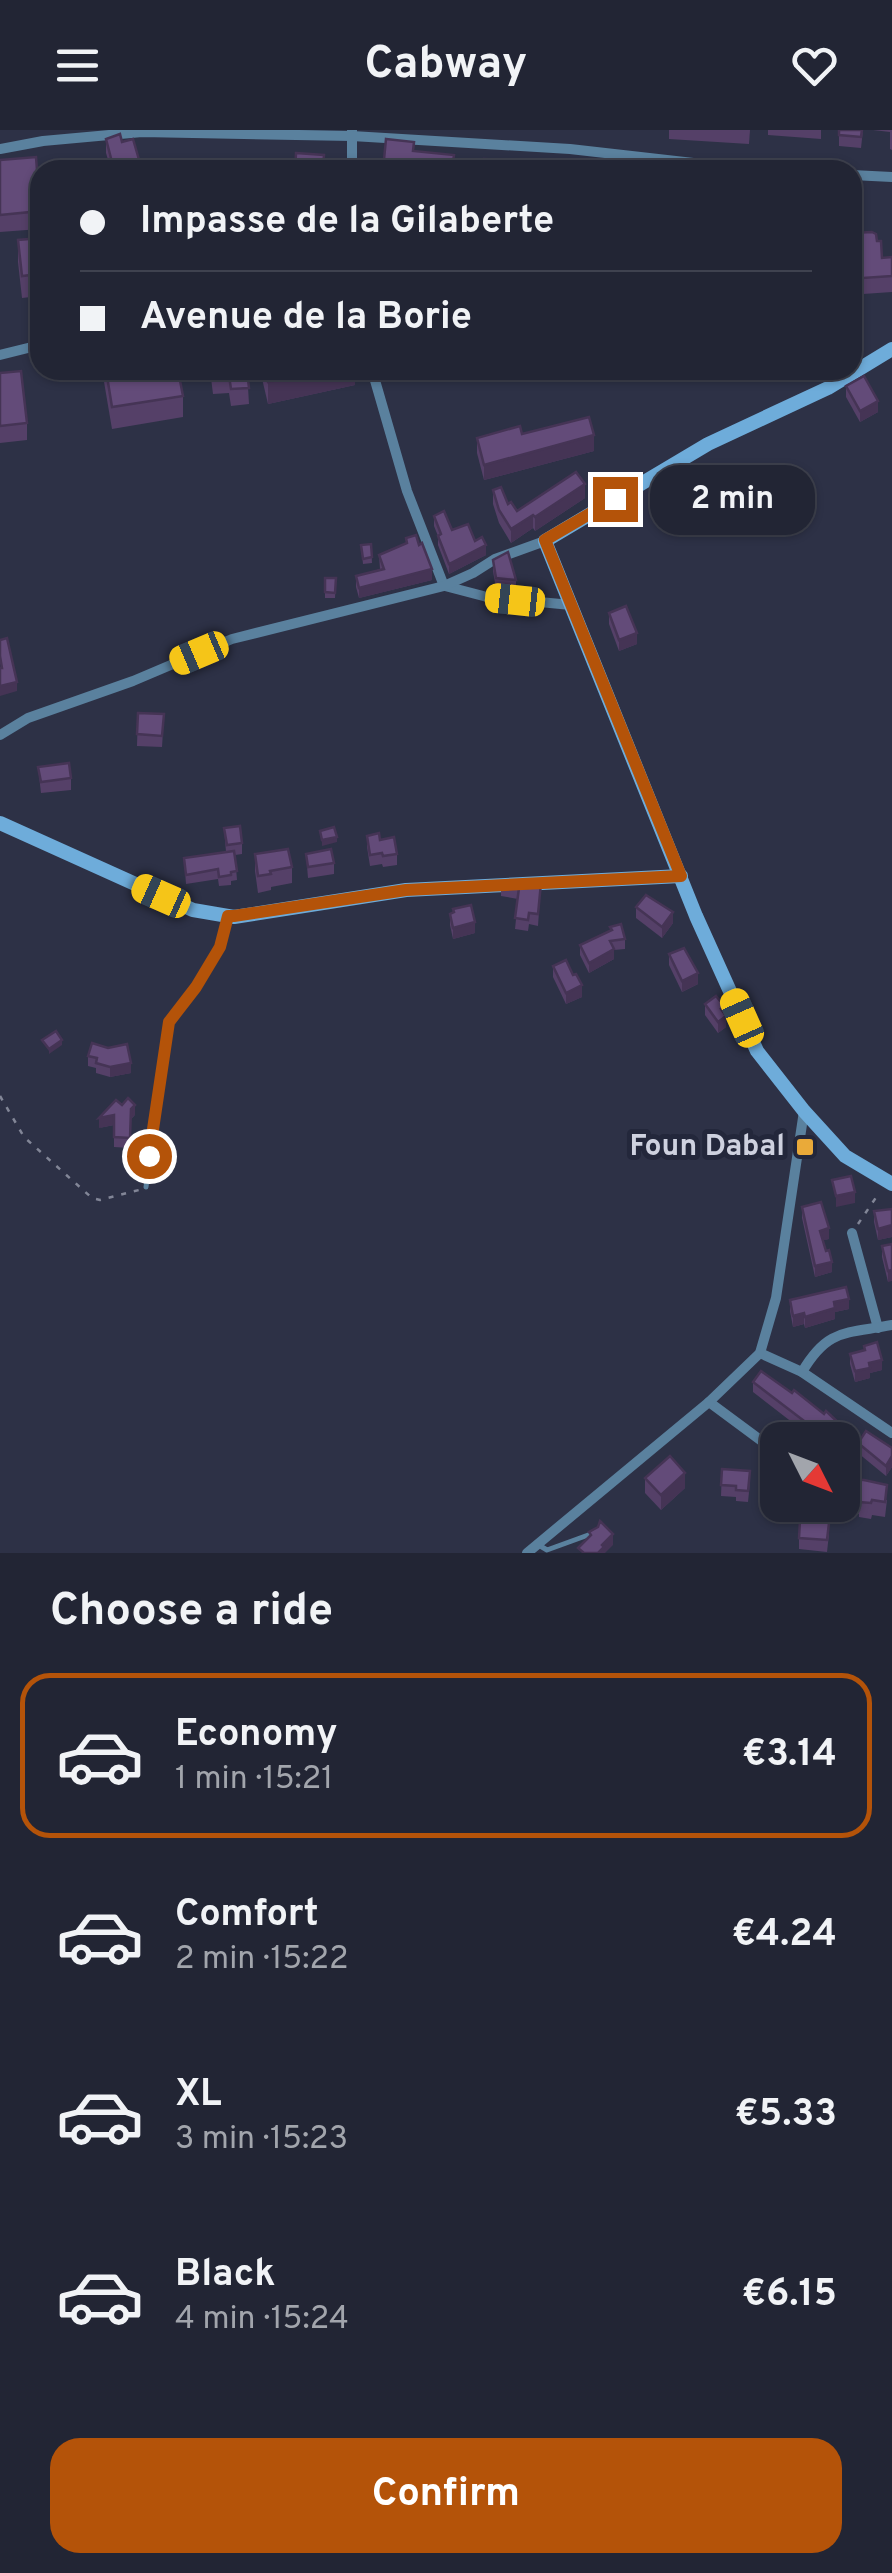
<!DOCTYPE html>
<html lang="en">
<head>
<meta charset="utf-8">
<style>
	body { margin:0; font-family:Overpass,sans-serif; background:#2a2d3c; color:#f1f3f6; height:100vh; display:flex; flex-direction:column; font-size:38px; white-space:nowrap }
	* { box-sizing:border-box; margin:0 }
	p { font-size:32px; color:#a2a5ac }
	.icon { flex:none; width:55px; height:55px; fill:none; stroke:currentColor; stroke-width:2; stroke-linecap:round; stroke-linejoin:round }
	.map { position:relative; height:1423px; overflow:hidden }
	.sheet { display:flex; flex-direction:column; background:#222534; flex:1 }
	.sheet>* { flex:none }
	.guide { position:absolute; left:30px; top:30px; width:832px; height:220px; border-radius:30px; box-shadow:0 2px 8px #0004,0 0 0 2px #3f424f; display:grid; align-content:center; height:220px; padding:0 50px; background:#222534 }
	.needle { width:65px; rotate:132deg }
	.controls { position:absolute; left:760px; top:1292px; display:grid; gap:20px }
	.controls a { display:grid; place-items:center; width:100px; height:100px; border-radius:20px; background:#222534; box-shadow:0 2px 8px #0004,0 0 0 2px #3f424f; font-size:50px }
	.end { position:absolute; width:45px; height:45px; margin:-22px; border:12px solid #b45309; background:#fff; box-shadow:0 0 0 5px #fff }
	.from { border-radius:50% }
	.bubble { position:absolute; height:70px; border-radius:30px; background:#222534; box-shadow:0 2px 8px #0004,0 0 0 2px #3f424f; font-size:32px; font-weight:700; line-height:70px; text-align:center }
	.car { position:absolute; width:30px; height:60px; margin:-30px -15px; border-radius:12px; box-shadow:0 0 8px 2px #0007; background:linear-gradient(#f5c518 24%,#345 0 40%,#f5c518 0 76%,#345 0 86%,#f5c518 0) }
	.guide b { display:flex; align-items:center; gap:35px; height:95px; font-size:38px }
	.guide b+b { border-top:2px solid #3f424f }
	.guide i { width:25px; height:25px; background:#f1f3f6 }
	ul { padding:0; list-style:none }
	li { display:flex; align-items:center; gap:30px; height:165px; margin:0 20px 15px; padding:0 30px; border:5px solid transparent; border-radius:30px }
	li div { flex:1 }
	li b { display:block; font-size:38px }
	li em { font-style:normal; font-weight:700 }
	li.current { border-color:#b45309 }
	li>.icon { width:90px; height:90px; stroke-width:1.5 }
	h2 { padding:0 50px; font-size:45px; line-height:120px }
	.button { display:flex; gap:20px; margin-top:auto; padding:20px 50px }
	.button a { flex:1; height:115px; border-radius:30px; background:#b45309; color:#fff; font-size:40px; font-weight:700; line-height:115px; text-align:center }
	header { display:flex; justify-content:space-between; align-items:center; height:130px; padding:0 50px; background:#222534; font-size:45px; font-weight:700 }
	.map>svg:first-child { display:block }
</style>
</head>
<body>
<header><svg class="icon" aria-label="menu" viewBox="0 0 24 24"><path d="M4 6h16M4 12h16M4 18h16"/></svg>Cabway<svg class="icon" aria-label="heart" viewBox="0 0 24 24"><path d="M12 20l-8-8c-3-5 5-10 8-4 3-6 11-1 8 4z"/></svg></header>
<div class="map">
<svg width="892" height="1423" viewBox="0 0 892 1423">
	<rect width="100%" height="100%" fill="#2d3146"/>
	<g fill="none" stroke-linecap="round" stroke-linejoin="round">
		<g stroke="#828697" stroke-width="2.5" stroke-dasharray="5 8" stroke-linecap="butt">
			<path d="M 0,966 L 24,1007 L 92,1068 L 100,1070 L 139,1060"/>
			<path d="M 858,1094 L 879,1063"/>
		</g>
		<g stroke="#5a819e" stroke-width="5">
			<path d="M 146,1057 L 169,892 L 196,857 L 220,817 L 227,788"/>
			<path d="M 537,1414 L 547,1420 L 591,1404"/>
		</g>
		<g stroke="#5a819e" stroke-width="10">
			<path d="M 352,1 L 352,40"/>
			<path d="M 0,19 L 43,11 L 142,2 L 352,6 L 570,19 L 755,40"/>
			<path d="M 852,45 L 892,47"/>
			<path d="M 0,225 L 40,215"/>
			<path d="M 372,240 L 407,361 L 444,456"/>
			<path d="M 445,456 L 487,467 L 571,475"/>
			<path d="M 0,605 L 28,588 L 133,551 L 232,509 L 444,456 L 473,443 L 495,429 L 545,411"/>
			<path d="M 852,1103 L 878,1198"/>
			<path d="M 760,1223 L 802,1242 L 892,1303"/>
			<path d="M 802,1242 C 828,1198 845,1204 892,1195"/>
			<path d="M 709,1272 L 763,1312 L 778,1328"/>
			<path d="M 527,1423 L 709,1272 L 760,1223 L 776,1168 L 804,981"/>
		</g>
		<g stroke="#6eacda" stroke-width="14">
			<path d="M 892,219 L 828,258 L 708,314 L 545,411 L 696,786 L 757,921 L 804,981 L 845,1026 L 892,1054"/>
			<path d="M 0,693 L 193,780 L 234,787 L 406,760 L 681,746"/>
		</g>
	</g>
	<g fill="#554068">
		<path d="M 669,0 L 750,0 L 749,14 L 669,9 Z"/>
		<path d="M 768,0 L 821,0 L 821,9 L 768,5 Z"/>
		<path d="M 839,0 L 863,0 L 861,18 L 839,16 Z"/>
		<path d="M 873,0 L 892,0 L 892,20 L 890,19 L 890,2 Z"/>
		<path d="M 106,9 L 122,12 L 142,40 L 109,33 L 106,23 Z"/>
		<path d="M 0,30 L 40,53 L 40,99 L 0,102 Z"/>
		<path d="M 852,103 L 877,111 L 882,128 L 892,127 L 892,162 L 863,164 L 862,159 L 858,159 L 853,152 Z"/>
		<path d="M 40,108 L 40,166 L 22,168 L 18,132 L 18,110 Z"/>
		<path d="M 102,240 L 178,240 L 183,266 L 183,287 L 112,299 Z"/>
		<path d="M 210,240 L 247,240 L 249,274 L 231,276 L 229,263 L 213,264 Z"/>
		<path d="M 260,240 L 355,240 L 355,255 L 268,274 Z"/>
		<path d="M 0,243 L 27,293 L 27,310 L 0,313 Z"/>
		<path d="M 846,256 L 878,282 L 860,292 L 846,267 Z"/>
		<path d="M 522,304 L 594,321 L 484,350 L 477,323 L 477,308 Z"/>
		<path d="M 493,360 L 517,381 L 585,368 L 535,401 L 533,398 L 511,413 L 499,393 L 493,374 Z"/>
		<path d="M 434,386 L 452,400 L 475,411 L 486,425 L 449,444 L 438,415 L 438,406 L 434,396 Z"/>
		<path d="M 406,408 L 432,450 L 359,468 L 356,457 L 356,446 L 380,439 L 379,425 L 406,413 Z"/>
		<path d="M 371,414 L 372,433 L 363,434 L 361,415 Z"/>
		<path d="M 493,430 L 516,450 L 516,461 L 496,459 L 493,441 Z"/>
		<path d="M 325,448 L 336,448 L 335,468 L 325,468 Z"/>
		<path d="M 609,483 L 637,514 L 619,521 L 609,494 Z"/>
		<path d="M 138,583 L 164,584 L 162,617 L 137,616 Z"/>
		<path d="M 38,637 L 71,648 L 71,660 L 41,663 Z"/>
		<path d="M 224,698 L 242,713 L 242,724 L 235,725 L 237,750 L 231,751 L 231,755 L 219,756 L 218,749 L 186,754 L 184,728 L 226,722 Z"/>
		<path d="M 367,706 L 380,710 L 397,724 L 397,735 L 383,737 L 382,734 L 370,736 L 367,717 Z"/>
		<path d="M 255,724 L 292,737 L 292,753 L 271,757 L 271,760 L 258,763 L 255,741 Z"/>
		<path d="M 306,724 L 334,733 L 334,744 L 308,748 Z"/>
		<path d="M 541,753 L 538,796 L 529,794 L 528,801 L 515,799 L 518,769 L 501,766 L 501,755 Z"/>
		<path d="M 636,777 L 673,793 L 662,808 L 636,788 Z"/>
		<path d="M 450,784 L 475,803 L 453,809 L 450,795 Z"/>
		<path d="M 610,797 L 625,809 L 625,819 L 614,820 L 614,829 L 589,843 L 580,825 L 580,815 L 610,801 Z"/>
		<path d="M 669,824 L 698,854 L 682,862 L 669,835 Z"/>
		<path d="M 553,836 L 582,867 L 566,874 L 553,847 Z"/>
		<path d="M 705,874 L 725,884 L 726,897 L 718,903 L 705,885 Z"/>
		<path d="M 108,918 L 131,943 L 110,947 L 96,943 L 96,938 L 88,936 L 88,926 Z"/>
		<path d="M 135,985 L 131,989 L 130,1018 L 114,1017 L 114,995 L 99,998 Z"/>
		<path d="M 802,1077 L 829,1109 L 823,1110 L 832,1142 L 815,1147 L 802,1088 Z"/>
		<path d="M 892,1079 L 892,1107 L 878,1110 L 874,1092 L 874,1081 Z"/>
		<path d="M 892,1114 L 888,1152 L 882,1127 L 882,1116 Z"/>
		<path d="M 790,1170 L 849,1179 L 835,1182 L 835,1189 L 805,1198 L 804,1194 L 793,1197 L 790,1181 Z"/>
		<path d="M 864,1216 L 882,1240 L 870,1243 L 870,1248 L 855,1252 L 850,1234 L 850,1224 L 864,1220 Z"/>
		<path d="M 753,1252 L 792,1263 L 843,1297 L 843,1314 L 842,1310 L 815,1310 L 753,1262 Z"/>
		<path d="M 858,1313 L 892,1318 L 892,1337 L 886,1346 L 858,1323 Z"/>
		<path d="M 722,1339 L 750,1352 L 748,1372 L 736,1371 L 736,1367 L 721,1366 Z"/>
		<path d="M 645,1348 L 685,1358 L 661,1380 L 645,1363 Z"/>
		<path d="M 778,1352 L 778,1375 L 802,1375 L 801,1386 L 773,1383 L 773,1372 Z"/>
		<path d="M 842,1363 L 887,1370 L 885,1387 L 872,1385 L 871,1389 L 859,1387 L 859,1384 L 842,1382 Z"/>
		<path d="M 829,1404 L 827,1422 L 799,1419 L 799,1408 Z"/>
	</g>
	<g fill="#453455">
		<path d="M 322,240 L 355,240 L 355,255 L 268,274 L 268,252 Z"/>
		<path d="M 878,271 L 878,282 L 860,292 L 860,281 Z"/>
		<path d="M 594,305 L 594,321 L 484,350 L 484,335 Z"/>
		<path d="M 585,354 L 585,368 L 535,401 L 535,387 Z"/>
		<path d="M 533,385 L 533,398 L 511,413 L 511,399 Z"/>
		<path d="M 486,415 L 486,425 L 449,444 L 449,434 Z"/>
		<path d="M 432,439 L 432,450 L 359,468 L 359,458 Z"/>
		<path d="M 637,503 L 637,514 L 619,521 L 619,510 Z"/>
		<path d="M 17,552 L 17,561 L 0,566 L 0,556 Z"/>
		<path d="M 337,707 L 337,712 L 322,716 L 322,710 Z"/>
		<path d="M 673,782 L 673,793 L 662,808 L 662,797 Z"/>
		<path d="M 475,792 L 475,803 L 453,809 L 453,798 Z"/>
		<path d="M 614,819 L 614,829 L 589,843 L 589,833 Z"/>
		<path d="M 698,843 L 698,854 L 682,862 L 682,851 Z"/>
		<path d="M 582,855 L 582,867 L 566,874 L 566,863 Z"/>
		<path d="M 725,877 L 726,897 L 718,903 L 718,892 L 721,879 Z"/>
		<path d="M 62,910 L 62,915 L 49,924 L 49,919 Z"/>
		<path d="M 131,933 L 131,943 L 110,947 L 110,937 Z"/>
		<path d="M 135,975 L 135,985 L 131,989 L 130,1018 L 131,979 Z"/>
		<path d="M 114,985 L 114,995 L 99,998 L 99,988 Z"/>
		<path d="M 855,1062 L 855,1073 L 836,1077 L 836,1066 Z"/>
		<path d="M 892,1095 L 892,1107 L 878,1110 L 878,1099 Z"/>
		<path d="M 829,1098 L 829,1109 L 820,1111 L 820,1101 Z"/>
		<path d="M 832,1132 L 832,1142 L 815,1147 L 815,1136 Z"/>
		<path d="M 892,1140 L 892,1151 L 888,1152 L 888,1141 Z"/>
		<path d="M 849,1169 L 849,1179 L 835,1182 L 835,1189 L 805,1198 L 805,1187 L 834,1172 Z"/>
		<path d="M 804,1183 L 804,1194 L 793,1197 L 793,1186 Z"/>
		<path d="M 882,1230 L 882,1240 L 870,1243 L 870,1248 L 855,1252 L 855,1241 L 869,1233 Z"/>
		<path d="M 892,1326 L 892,1337 L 886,1346 L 886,1336 Z"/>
		<path d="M 685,1343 L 685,1358 L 661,1380 L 661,1365 Z"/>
		<path d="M 613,1404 L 613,1415 L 605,1423 L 598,1423 L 602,1415 Z"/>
	</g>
	<g fill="#634b79" stroke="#453455" stroke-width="2.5">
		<path d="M 839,0 L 862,0 L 861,7 L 839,5 Z"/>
		<path d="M 120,4 L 122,12 L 133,9 L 142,40 L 91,40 L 90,38 L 112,32 L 106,9 Z"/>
		<path d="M 386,9 L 414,12 L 413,21 L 454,25 L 452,40 L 383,40 Z"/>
		<path d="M 296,23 L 324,25 L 323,40 L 295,40 Z"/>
		<path d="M 36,27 L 38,53 L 40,53 L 40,81 L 0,85 L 0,30 Z"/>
		<path d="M 484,29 L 520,31 L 520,40 L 526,40 L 484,40 Z"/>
		<path d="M 180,33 L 242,37 L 242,40 L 179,40 Z"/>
		<path d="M 592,35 L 616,37 L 616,40 L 592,40 Z"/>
		<path d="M 872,102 L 876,104 L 877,111 L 881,111 L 882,128 L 892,127 L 892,146 L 863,148 L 862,143 L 858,143 L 852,137 L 852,103 Z"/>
		<path d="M 40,108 L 40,144 L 22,146 L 18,110 Z"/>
		<path d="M 106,240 L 178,240 L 183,266 L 112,277 Z"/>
		<path d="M 212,240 L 247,240 L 249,258 L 231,259 L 229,246 L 213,247 Z"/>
		<path d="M 265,240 L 322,240 L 268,252 Z"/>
		<path d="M 21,241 L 27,293 L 0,296 L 0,243 Z"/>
		<path d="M 864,246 L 878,271 L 860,281 L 846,256 Z"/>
		<path d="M 589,287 L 594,305 L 484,335 L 477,308 L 520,296 L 522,304 Z"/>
		<path d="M 576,342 L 585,354 L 535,387 L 533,385 L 511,399 L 499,380 L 493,360 L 501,357 L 508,374 L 511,372 L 517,381 Z"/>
		<path d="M 444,381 L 452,400 L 468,394 L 475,411 L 482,407 L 486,415 L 449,434 L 438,406 L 441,404 L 434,386 Z"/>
		<path d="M 416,405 L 419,415 L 422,413 L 432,439 L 359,458 L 356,446 L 384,439 L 379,425 L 407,413 L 406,408 Z"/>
		<path d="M 371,414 L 372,427 L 363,429 L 361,415 Z"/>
		<path d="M 508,422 L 516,450 L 496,448 L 493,430 Z"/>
		<path d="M 325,448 L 336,448 L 335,463 L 325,462 Z"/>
		<path d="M 626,476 L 637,503 L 619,510 L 609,483 Z"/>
		<path d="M 7,508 L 17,552 L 0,556 L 0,538 L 2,538 L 0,526 L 0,510 Z"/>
		<path d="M 138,583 L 164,584 L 162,606 L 137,604 Z"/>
		<path d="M 69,633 L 71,648 L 41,652 L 38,637 Z"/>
		<path d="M 240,696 L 242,713 L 227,715 L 224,698 Z"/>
		<path d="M 334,697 L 337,707 L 322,710 L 320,701 Z"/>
		<path d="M 379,703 L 380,710 L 394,707 L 397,724 L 383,726 L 382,723 L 370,725 L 367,706 Z"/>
		<path d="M 288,719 L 292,737 L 270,741 L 271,744 L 258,746 L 255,724 Z"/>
		<path d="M 331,719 L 334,733 L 308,737 L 306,724 Z"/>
		<path d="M 234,721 L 237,741 L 231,742 L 231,745 L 219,747 L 218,739 L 186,745 L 184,728 Z"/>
		<path d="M 541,753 L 538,784 L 529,783 L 528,790 L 515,788 L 519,758 L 501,755 Z"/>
		<path d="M 646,765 L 673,782 L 662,797 L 636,777 Z"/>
		<path d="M 471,775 L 475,792 L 453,798 L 450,784 L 454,782 L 453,779 Z"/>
		<path d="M 621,794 L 625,809 L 610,811 L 614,819 L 589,833 L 580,815 L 612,800 L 610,797 Z"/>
		<path d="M 684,818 L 698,843 L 682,851 L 669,824 Z"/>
		<path d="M 566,830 L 573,845 L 576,844 L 582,855 L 566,863 L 553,836 Z"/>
		<path d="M 716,866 L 725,877 L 721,879 L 726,886 L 718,892 L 705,874 Z"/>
		<path d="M 56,901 L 62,910 L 49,919 L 42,910 Z"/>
		<path d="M 92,913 L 108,918 L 127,914 L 131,933 L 110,937 L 96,933 L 97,928 L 88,926 Z"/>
		<path d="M 128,968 L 135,975 L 131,979 L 130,1008 L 114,1007 L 114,985 L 99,988 L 116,970 L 122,975 Z"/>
		<path d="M 851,1046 L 855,1062 L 836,1066 L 832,1050 Z"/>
		<path d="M 821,1072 L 829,1098 L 820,1101 L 826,1121 L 829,1120 L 832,1132 L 815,1136 L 802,1077 Z"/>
		<path d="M 892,1079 L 892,1095 L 878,1099 L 874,1081 Z"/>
		<path d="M 892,1114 L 892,1140 L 888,1141 L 882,1116 Z"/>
		<path d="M 846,1157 L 849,1169 L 834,1172 L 835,1178 L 805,1187 L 804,1183 L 793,1186 L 790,1170 Z"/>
		<path d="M 877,1212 L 882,1230 L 869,1233 L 870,1238 L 855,1241 L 850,1224 L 865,1220 L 864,1216 Z"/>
		<path d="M 761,1241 L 792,1263 L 794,1260 L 824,1284 L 826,1281 L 843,1297 L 840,1301 L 843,1304 L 839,1310 L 829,1310 L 753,1252 Z"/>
		<path d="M 866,1301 L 892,1318 L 892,1326 L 886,1336 L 858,1313 Z"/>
		<path d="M 670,1326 L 685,1343 L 661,1365 L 645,1348 Z"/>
		<path d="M 722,1339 L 750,1341 L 748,1361 L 736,1360 L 736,1356 L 721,1355 Z"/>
		<path d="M 844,1349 L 864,1350 L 887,1355 L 885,1372 L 872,1370 L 871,1373 L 859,1372 L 859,1368 L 842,1366 Z"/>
		<path d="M 775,1352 L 778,1352 L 778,1373 L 773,1372 Z"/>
		<path d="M 800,1390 L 829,1393 L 827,1410 L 799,1408 Z"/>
		<path d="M 600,1391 L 613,1404 L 602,1415 L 604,1417 L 598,1423 L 584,1423 L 578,1418 L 591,1405 L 589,1402 L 598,1397 Z"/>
	</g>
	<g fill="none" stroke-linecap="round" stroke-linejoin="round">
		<path stroke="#b45309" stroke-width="12" d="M 149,1026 L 169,892 L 196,857 L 220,817 L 228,786 L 234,786 L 406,760 L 681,746 L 545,410 L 615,369"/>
	</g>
	<rect fill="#eaaa39" stroke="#23273b" stroke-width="4" x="795" y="1007" width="20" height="20" rx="5"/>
	<g text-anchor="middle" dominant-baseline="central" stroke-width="10" stroke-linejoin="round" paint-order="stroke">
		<g font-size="30" font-weight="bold" fill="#ced1df" stroke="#23273b" text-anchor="end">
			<text x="785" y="1017">Foun Dabal</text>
		</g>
	</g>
</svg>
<div class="controls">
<a><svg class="needle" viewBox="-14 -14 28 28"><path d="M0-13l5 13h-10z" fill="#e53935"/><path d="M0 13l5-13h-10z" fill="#a2a5ac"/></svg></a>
</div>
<i class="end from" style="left:149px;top:1026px"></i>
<i class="end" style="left:615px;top:369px"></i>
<div class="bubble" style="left:650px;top:335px;width:165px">2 min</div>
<i class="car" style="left:515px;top:470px;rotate:276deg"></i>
<i class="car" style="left:199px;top:523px;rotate:247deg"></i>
<i class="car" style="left:161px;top:766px;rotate:294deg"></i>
<i class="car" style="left:742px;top:888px;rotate:336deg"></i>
<div class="guide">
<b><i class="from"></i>Impasse de la Gilaberte</b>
<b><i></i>Avenue de la Borie</b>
</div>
</div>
<section class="sheet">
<h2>Choose a ride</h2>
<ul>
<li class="current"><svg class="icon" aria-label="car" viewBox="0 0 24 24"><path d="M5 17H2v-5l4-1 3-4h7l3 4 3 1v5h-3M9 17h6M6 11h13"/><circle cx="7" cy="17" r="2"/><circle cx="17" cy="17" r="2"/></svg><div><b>Economy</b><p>1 min · 15:21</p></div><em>€3.14</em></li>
<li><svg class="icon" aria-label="car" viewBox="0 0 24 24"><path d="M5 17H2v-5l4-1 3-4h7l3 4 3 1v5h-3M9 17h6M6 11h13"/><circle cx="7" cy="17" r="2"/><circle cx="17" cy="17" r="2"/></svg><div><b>Comfort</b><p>2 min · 15:22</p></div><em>€4.24</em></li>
<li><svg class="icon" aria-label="car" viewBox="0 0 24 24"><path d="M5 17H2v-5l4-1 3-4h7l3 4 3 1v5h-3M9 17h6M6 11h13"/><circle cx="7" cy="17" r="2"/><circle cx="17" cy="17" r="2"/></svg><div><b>XL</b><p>3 min · 15:23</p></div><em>€5.33</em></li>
<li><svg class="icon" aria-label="car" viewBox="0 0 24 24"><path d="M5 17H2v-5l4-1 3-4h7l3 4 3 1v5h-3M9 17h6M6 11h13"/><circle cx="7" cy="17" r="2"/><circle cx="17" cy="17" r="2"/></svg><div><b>Black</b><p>4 min · 15:24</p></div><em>€6.15</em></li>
</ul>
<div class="button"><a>Confirm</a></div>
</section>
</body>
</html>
